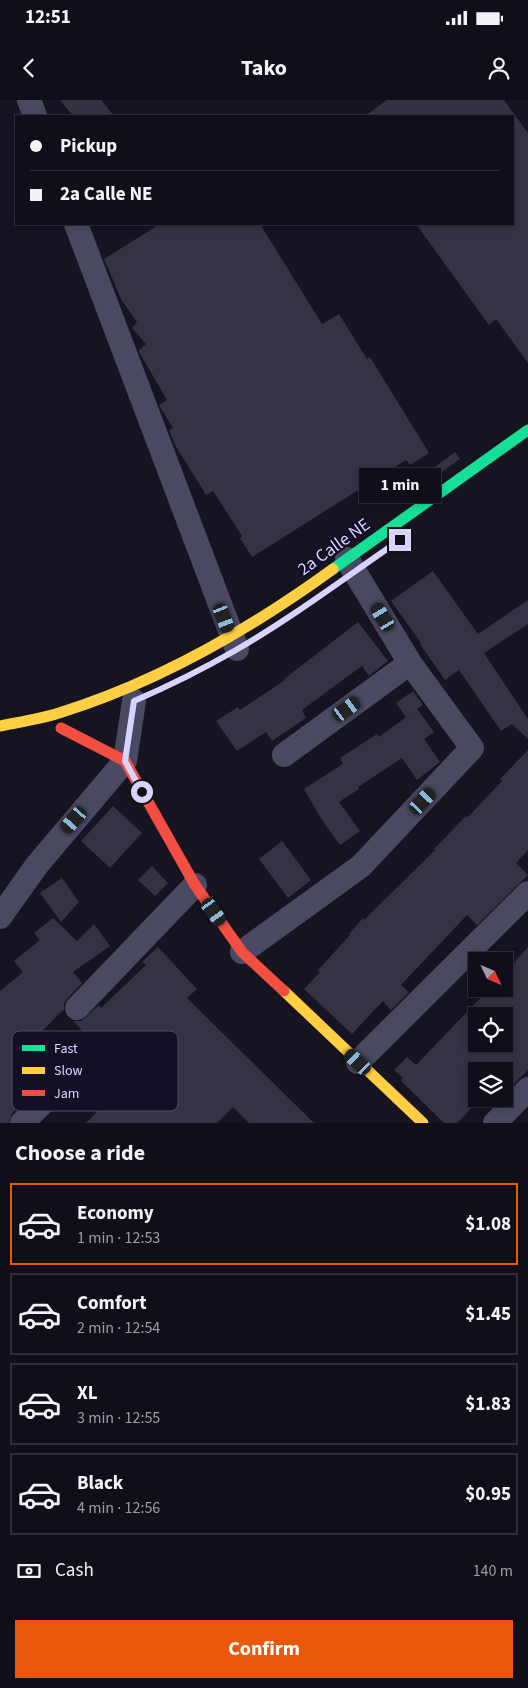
<!DOCTYPE html>
<html lang="en">
<head>
<meta charset="utf-8">
<style>
	body { margin:0; font-family:"Source Sans 3",sans-serif; background:#191822; color:#f1f3f6; height:100vh; display:flex; flex-direction:column; font-size:19px; white-space:nowrap }
	* { box-sizing:border-box; margin:0 }
	p { font-size:16px; color:#9c9ca2 }
	.icon { flex:none; width:28px; height:28px; fill:none; stroke:currentColor; stroke-width:2; stroke-linecap:round; stroke-linejoin:round }
	.map { position:relative; height:1023px; overflow:hidden }
	.sheet { display:flex; flex-direction:column; background:#100f19; flex:1 }
	.sheet>* { flex:none }
	.top-card { position:absolute; left:15px; top:15px; width:499px; height:110px; border-radius:0px; box-shadow:0 2px 8px #0003,0 0 0 1px #302f38; display:grid; align-content:center; height:110px; padding:0 15px; background:#100f19 }
	.needle { width:32px; rotate:134deg }
	.fabs { position:absolute; left:468px; top:852px; display:grid; gap:10px }
	.fabs a { display:grid; place-items:center; width:45px; height:45px; border-radius:0px; background:#100f19; box-shadow:0 2px 8px #0003,0 0 0 1px #302f38; font-size:25px }
	.end { position:absolute; width:22px; height:22px; margin:-11px; border:6px solid #d9d4ff; background:#111; box-shadow:0 0 0 2px #111 }
	.from { border-radius:50% }
	.bubble { position:absolute; height:35px; border-radius:0px; background:#100f19; box-shadow:0 2px 8px #0003,0 0 0 1px #302f38; font-size:16px; font-weight:700; line-height:35px; text-align:center }
	.car { position:absolute; width:15px; height:30px; margin:-15px -8px; border-radius:6px; box-shadow:0 0 4px 1px #0007; background:linear-gradient(#222 24%,#8ab4d8 0 40%,#222 0 76%,#8ab4d8 0 86%,#222 0) }
	.top-card b { display:flex; align-items:center; gap:18px; height:48px; font-size:19px }
	.top-card b+b { border-top:1px solid #302f38 }
	.top-card i { width:12px; height:12px; background:#f1f3f6 }
	ul { padding:0; list-style:none }
	li { display:flex; align-items:center; gap:15px; height:82px; margin:0 10px 8px; padding:0 5px; border:2px solid #302f38; border-radius:0px }
	li div { flex:1 }
	li b { display:block; font-size:19px }
	li em { font-style:normal; font-weight:700 }
	li.current { border-color:#ea580c }
	li>.icon { width:45px; height:45px; stroke-width:1.5 }
	h2 { padding:0 15px; font-size:22px; line-height:60px }
	.pay { display:flex; align-items:center; gap:12px; height:55px; padding:0 15px; font-size:19px }
	.pay p { margin-inline-start:auto }
	.action { display:flex; gap:10px; margin-top:auto; padding:10px 15px }
	.action a { flex:1; height:58px; border-radius:0px; background:#ea580c; color:#fff; font-size:20px; font-weight:700; line-height:58px; text-align:center }
	.status { display:flex; justify-content:space-between; align-items:center; height:35px; padding:0 25px; background:#100f19; direction:ltr }
	.status svg { height:14px; fill:currentColor }
	header { display:flex; justify-content:space-between; align-items:center; height:65px; padding:0 15px; background:#100f19; font-size:22px; font-weight:700 }
	.map>svg:first-child { display:block }
</style>
</head>
<body>
<div class="status"><b>12:51</b><svg viewBox="0 0 49 12"><path d="M0 12V9h3v3zM5 12V6h3v6zM10 12V3h3v9zM15 12V0h3v12zM26 1h20v11H26zM47 4h2v5h-2z"/></svg></div>
<header><svg class="icon" aria-label="back" viewBox="0 0 24 24"><path d="M15 5l-7 7 7 7"/></svg>Tako<svg class="icon" aria-label="person" viewBox="0 0 24 24"><circle cx="12" cy="8" r="4"/><path d="M4 21q1-7 8-7t8 7"/></svg></header>
<div class="map">
<svg width="528" height="1023" viewBox="0 0 528 1023">
	<rect width="100%" height="100%" fill="#161421"/>
	<g fill="#343243" fill-rule="evenodd">
		<path d="M 60,0 L 101,0 L 114,16 L 73,16 Z"/>
		<path d="M 387,0 L 504,0 L 528,33 L 528,263 L 496,219 L 489,225 L 416,124 L 512,124 L 512,16 L 365,16 Z"/>
		<path d="M 160,124 L 260,124 L 322,224 L 339,214 L 367,259 L 370,257 L 429,353 L 410,365 L 406,360 L 252,457 L 240,438 L 242,436 L 213,391 L 206,395 L 175,345 L 169,330 L 173,328 L 159,305 L 167,300 L 139,252 L 139,250 L 146,244 L 132,228 L 137,222 L 122,201 L 104,159 Z"/>
		<path d="M 455,352 L 460,359 L 436,376 L 431,370 Z"/>
		<path d="M 433,471 L 478,534 L 528,500 L 528,524 L 484,553 L 528,619 L 528,639 L 512,624 L 501,631 L 459,570 L 445,580 L 420,544 L 421,543 L 391,501 Z"/>
		<path d="M 358,522 L 388,561 L 369,576 L 362,566 L 302,610 L 306,618 L 272,641 L 266,632 L 237,651 L 216,621 L 238,607 L 240,610 L 285,580 L 284,579 Z"/>
		<path d="M 413,591 L 423,605 L 406,617 L 396,603 Z"/>
		<path d="M 417,609 L 434,632 L 424,639 L 440,662 L 417,680 L 402,658 L 358,687 L 359,689 L 339,702 L 360,731 L 340,745 L 322,720 L 304,689 L 343,664 L 340,658 L 377,634 L 379,637 Z"/>
		<path d="M 528,650 L 528,750 L 516,763 L 528,775 L 477,825 L 467,815 L 401,885 L 409,892 L 391,910 L 383,901 L 352,934 L 304,889 L 320,872 L 318,870 L 350,835 L 349,834 L 363,818 L 364,820 L 435,750 L 434,749 L 466,716 L 467,718 L 502,681 L 500,679 Z"/>
		<path d="M 113,706 L 142,733 L 110,768 L 81,741 Z"/>
		<path d="M 282,741 L 311,780 L 288,798 L 259,759 Z"/>
		<path d="M 152,766 L 168,783 L 155,796 L 138,780 Z"/>
		<path d="M 62,778 L 79,802 L 61,822 L 40,793 Z"/>
		<path d="M 53,818 L 77,841 L 94,824 L 110,846 L 73,872 L 82,883 L 67,899 L 64,904 L 64,911 L 63,910 L 21,952 L 44,982 L 12,1013 L 9,1023 L 0,1023 L 0,891 L 23,872 L 14,861 L 40,840 L 34,833 Z"/>
		<path d="M 158,847 L 197,889 L 187,898 L 314,1023 L 249,1023 L 233,1007 L 217,1023 L 86,1023 L 128,980 L 73,921 L 81,921 L 99,905 L 101,908 L 146,865 L 142,862 Z"/>
		<path d="M 528,847 L 528,970 L 504,994 L 504,971 L 476,971 L 476,999 L 480,999 L 457,1023 L 444,1023 L 401,981 L 403,978 L 394,970 L 407,957 L 416,965 L 489,889 L 504,889 L 504,873 ZM 476,916 L 504,916 L 504,944 L 476,944 Z"/>
	</g>
	<g fill="none" stroke-linecap="round" stroke-linejoin="round">
		<g stroke="#4a4962" stroke-width="24">
			<path d="M 29,0 L 35,16"/>
			<path d="M 76,124 L 237,549"/>
			<path d="M 284,655 L 410,563"/>
			<path d="M 0,817 L 37,765 L 125,661 L 134,601"/>
			<path d="M 242,852 L 361,766 L 472,648 L 410,563 L 347,459"/>
			<path d="M 77,908 L 195,785"/>
			<path d="M 358,962 L 528,793"/>
			<path d="M 22,1023 L 57,989"/>
			<path d="M 495,1023 L 528,989"/>
		</g>
		<path stroke="#16e098" stroke-width="11" d="M 333,469 L 528,330"/>
		<g stroke="#ffcf43" stroke-width="11">
			<path d="M 0,626 C 20,622 40,619 59,613 C 159,582 249,530 333,469"/>
			<path d="M 284,891 L 423,1023"/>
		</g>
		<path stroke="#f24e42" stroke-width="11" d="M 61,628 L 125,661 L 195,785 L 242,852 L 284,891"/>
	</g>
	<g fill="none" stroke-linecap="round" stroke-linejoin="round">
		<path stroke="#d9d4ff" stroke-width="6" d="M 142,692 L 125,661 L 134,601 C 169,586 203,569 236,550 C 293,517 346,477 400,440"/>
	</g>
	<g text-anchor="middle" dominant-baseline="central" stroke-width="4.5" stroke-linejoin="round" paint-order="stroke">
		<g font-size="18" fill="#d9d4ff" stroke="#130f26">
			<text transform="translate(334 447) rotate(-36)">2a Calle NE</text>
		</g>
	</g>
	<rect x="12" y="931" width="166" height="80" rx="8" fill="#130f26" stroke="#4e4a67" stroke-width="1"/>
	<rect x="22" y="945" width="23" height="6" fill="#16e098"/>
	<rect x="22" y="967" width="23" height="7" fill="#ffcf43"/>
	<rect x="22" y="990" width="23" height="6" fill="#f24e42"/>
	<g font-size="14" fill="#d9d4ff">
		<text x="54" y="953">Fast</text>
		<text x="54" y="975">Slow</text>
		<text x="54" y="998">Jam</text>
	</g>
</svg>
<div class="fabs">
<a><svg class="needle" viewBox="-14 -14 28 28"><path d="M0-13l5 13h-10z" fill="#e53935"/><path d="M0 13l5-13h-10z" fill="#9c9ca2"/></svg></a>
<a><svg class="icon" aria-label="locate" viewBox="0 0 24 24"><circle cx="12" cy="12" r="6"/><path d="M12 2v4M12 18v4M2 12h4M18 12h4"/></svg></a>
<a><svg class="icon" aria-label="layers" viewBox="0 0 24 24"><path d="M12 4l9 5-9 5-9-5zM3 14l9 5 9-5"/></svg></a>
</div>
<i class="end from" style="left:142px;top:692px"></i>
<i class="end" style="left:400px;top:440px"></i>
<div class="bubble" style="left:359px;top:368px;width:82px">1 min</div>
<i class="car" style="left:383px;top:517px;rotate:329deg"></i>
<i class="car" style="left:224px;top:518px;rotate:159deg"></i>
<i class="car" style="left:347px;top:609px;rotate:54deg"></i>
<i class="car" style="left:423px;top:701px;rotate:43deg"></i>
<i class="car" style="left:74px;top:720px;rotate:221deg"></i>
<i class="car" style="left:214px;top:812px;rotate:144deg"></i>
<i class="car" style="left:358px;top:962px;rotate:313deg"></i>
<div class="top-card">
<b><i class="from"></i>Pickup</b>
<b><i></i>2a Calle NE</b>
</div>
</div>
<section class="sheet">
<h2>Choose a ride</h2>
<ul>
<li class="current"><svg class="icon" aria-label="car" viewBox="0 0 24 24"><path d="M5 17H2v-5l4-1 3-4h7l3 4 3 1v5h-3M9 17h6M6 11h13"/><circle cx="7" cy="17" r="2"/><circle cx="17" cy="17" r="2"/></svg><div><b>Economy</b><p>1 min · 12:53</p></div><em>$1.08</em></li>
<li><svg class="icon" aria-label="car" viewBox="0 0 24 24"><path d="M5 17H2v-5l4-1 3-4h7l3 4 3 1v5h-3M9 17h6M6 11h13"/><circle cx="7" cy="17" r="2"/><circle cx="17" cy="17" r="2"/></svg><div><b>Comfort</b><p>2 min · 12:54</p></div><em>$1.45</em></li>
<li><svg class="icon" aria-label="car" viewBox="0 0 24 24"><path d="M5 17H2v-5l4-1 3-4h7l3 4 3 1v5h-3M9 17h6M6 11h13"/><circle cx="7" cy="17" r="2"/><circle cx="17" cy="17" r="2"/></svg><div><b>XL</b><p>3 min · 12:55</p></div><em>$1.83</em></li>
<li><svg class="icon" aria-label="car" viewBox="0 0 24 24"><path d="M5 17H2v-5l4-1 3-4h7l3 4 3 1v5h-3M9 17h6M6 11h13"/><circle cx="7" cy="17" r="2"/><circle cx="17" cy="17" r="2"/></svg><div><b>Black</b><p>4 min · 12:56</p></div><em>$0.95</em></li>
</ul>
<div class="pay"><svg class="icon" aria-label="cash" viewBox="0 0 24 24"><path d="M3 7h18v10H3z"/><circle cx="12" cy="12" r="2"/></svg>Cash<p>140 m</p></div>
<div class="action"><a>Confirm</a></div>
</section>
</body>
</html>
